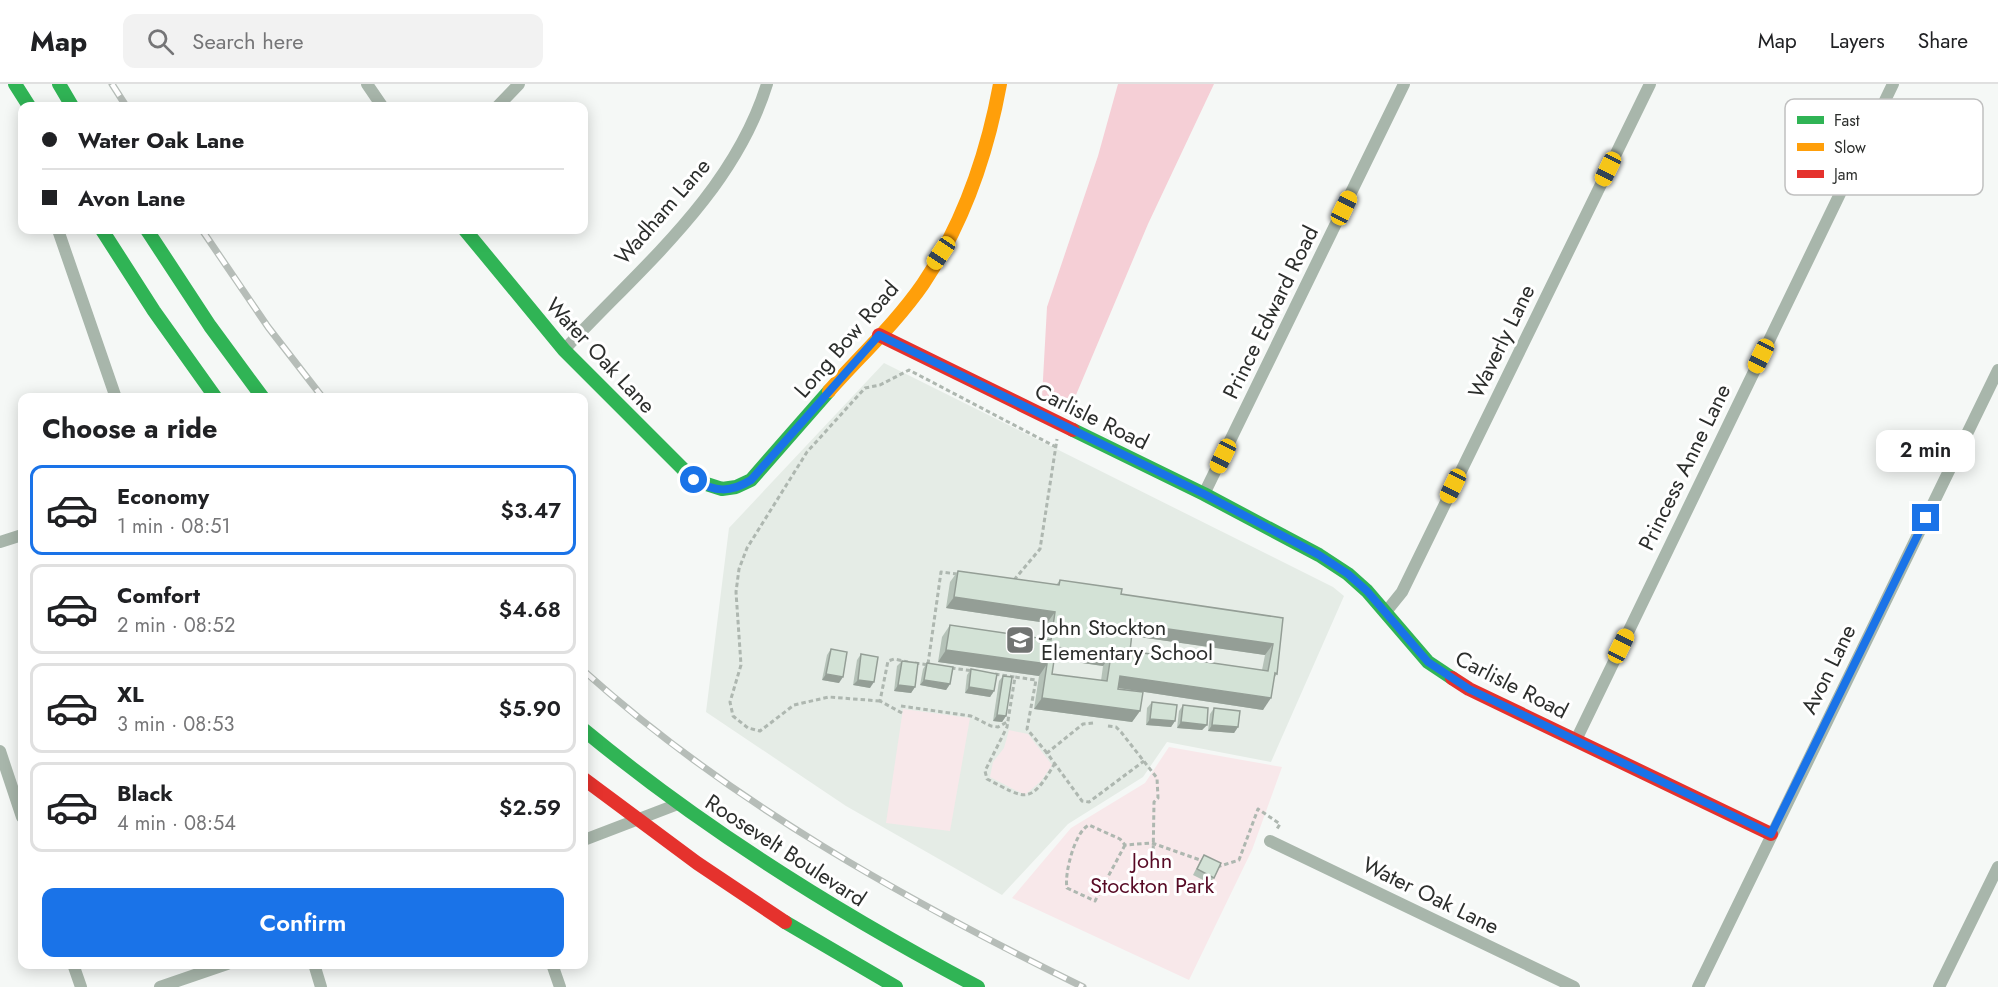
<!DOCTYPE html>
<html lang="en">
<head>
<meta charset="utf-8">
<style>
	body { margin:0; font-family:Jost,sans-serif; background:#f2f2f2; color:#202124; height:100vh; display:flex; flex-direction:column; font-size:22px; white-space:nowrap }
	* { box-sizing:border-box; margin:0 }
	p { font-size:20px; color:#757577 }
	.icon { flex:none; width:33px; height:33px; fill:none; stroke:currentColor; stroke-width:2; stroke-linecap:round; stroke-linejoin:round }
	.map { position:relative; flex:1; overflow:hidden }
	.side { position:absolute; left:18px; top:309px; width:570px; height:576px; display:flex; flex-direction:column; background:#fff; border-radius:12px; box-shadow:0 3px 15px #0003 }
	.side>* { flex:none }
	.top-card { position:absolute; left:18px; top:18px; width:570px; height:132px; border-radius:12px; box-shadow:0 3px 15px #0003; display:grid; align-content:center; height:132px; padding:0 24px; background:#fff }
	.end { position:absolute; width:27px; height:27px; margin:-14px; border:8px solid #1a73e8; background:#fff; box-shadow:0 0 0 3px #fff }
	.from { border-radius:50% }
	.bubble { position:absolute; height:42px; border-radius:12px; background:#fff; box-shadow:0 3px 15px #0003; font-size:20px; font-weight:600; line-height:42px; text-align:center }
	.car { position:absolute; width:18px; height:36px; margin:-18px -9px; border-radius:8px; box-shadow:0 0 4px 2px #0007; background:linear-gradient(#f5c518 24%,#345 0 40%,#f5c518 0 76%,#345 0 86%,#f5c518 0) }
	.top-card b { display:flex; align-items:center; gap:21px; height:57px; font-size:22px }
	.top-card b+b { border-top:2px solid #e0e0e0 }
	.top-card i { width:15px; height:15px; background:#202124 }
	ul { padding:0; list-style:none }
	li { display:flex; align-items:center; gap:18px; height:90px; margin:0 12px 9px; padding:0 12px; border:3px solid #e0e0e0; border-radius:12px }
	li div { flex:1 }
	li b { display:block; font-size:22px }
	li em { font-style:normal; font-weight:600 }
	li.active { border-color:#1a73e8 }
	li>.icon { width:54px; height:54px; stroke-width:1.5 }
	h2 { padding:0 24px; font-size:27px; line-height:72px }
	.button { display:flex; gap:12px; margin-top:auto; padding:12px 24px }
	.button a { flex:1; height:69px; border-radius:12px; background:#1a73e8; color:#fff; font-size:24px; font-weight:600; line-height:69px; text-align:center }
	header { display:flex; align-items:center; gap:36px; box-sizing:border-box; height:84px; padding:0 30px; background:#fff; border-bottom:2px solid #e0e0e0 }
	header strong { font-size:28px }
	nav { display:flex; gap:33px; margin-inline-start:auto; font-size:21px }
	.search { width:420px; height:54px; background:#f2f2f2; display:flex; align-items:center; gap:15px; box-sizing:border-box; padding:0 21px; border-radius:12px; color:#757577; font-size:22px }
	.map>svg:first-child { display:block }
</style>
</head>
<body>
<header>
<strong>Map</strong>
<div class="search"><svg class="icon" aria-label="search" viewBox="0 0 24 24"><circle cx="10" cy="10" r="6"/><path d="M15 15l6 6"/></svg>Search here</div>
<nav><a>Map</a><a>Layers</a><a>Share</a></nav>
</header>
<div class="map">
<svg width="1998" height="903" viewBox="0 0 1998 903">
	<rect width="100%" height="100%" fill="#f5f8f6"/>
	<path fill="#e5ece6" d="M 884,279 L 1333,503 L 1344,512 L 1271,678 L 1167,658 L 1143,693 L 1068,740 L 1002,811 L 846,722 L 706,628 L 729,444 Z"/>
	<g fill="#f8e8ea">
		<path d="M 903,625 L 970,634 L 950,747 L 886,739 Z"/>
		<path d="M 1009,646 L 1028,650 L 1052,681 L 1041,697 L 1025,711 L 990,693 L 993,678 L 1004,664 Z"/>
		<path d="M 1169,663 L 1282,683 L 1252,766 L 1189,896 L 1012,814 L 1071,744 L 1145,699 Z"/>
	</g>
	<path fill="#f5cfd6" d="M 1118,0 L 1214,0 L 1148,140 L 1073,318 L 1062,324 L 1042,313 L 1047,223 L 1098,72 Z"/>
	<g fill="none" stroke-linecap="round" stroke-linejoin="round">
		<g stroke="#aeb7b0" stroke-width="3" stroke-dasharray="4.5 3" stroke-linecap="butt">
			<path d="M 1014,496 L 1040,465 L 1057,355"/>
			<path d="M 915,579 L 929,581"/>
			<path d="M 928,580 L 941,488 L 957,490"/>
			<path d="M 951,584 L 974,587"/>
			<path d="M 995,590 L 1015,593"/>
			<path d="M 880,617 L 829,613 L 794,621 L 760,647 L 748,644 L 733,632 L 730,618 L 741,581 L 736,508 L 739,485 L 747,464 L 807,368 L 865,304 L 880,301 L 909,286 L 1056,363"/>
			<path d="M 901,622 L 971,632 L 991,642 L 998,643 L 1007,638"/>
			<path d="M 902,629 L 880,617 L 888,577 L 894,575 L 908,578"/>
			<path d="M 1093,639 L 1083,640 L 1047,669 L 1082,717 L 1089,718 L 1144,677"/>
			<path d="M 1108,642 L 1116,643 L 1121,648 L 1157,694 L 1158,714 L 1154,718 L 1153,779"/>
			<path d="M 1047,669 L 1027,645 L 1036,596 L 1015,593 L 1007,643 L 985,687 L 987,695 C 1026,715 1030,722 1055,679"/>
			<path d="M 1125,761 L 1095,817 L 1067,804 C 1064,790 1075,747 1089,741 L 1120,755 L 1125,761 L 1152,759 L 1203,777"/>
			<path d="M 1217,783 L 1239,776 L 1258,725 L 1280,740 L 1277,745"/>
		</g>
		<g stroke="#a8b6ab" stroke-width="12">
			<path d="M 367,0 L 382,22"/>
			<path d="M 498,22 L 519,0"/>
			<path d="M 58,146 L 116,314"/>
			<path d="M 564,266 C 640,184 733,110 767,0"/>
			<path d="M 1204,410 L 1404,0"/>
			<path d="M 0,458 L 22,451"/>
			<path d="M 1385,529 L 1402,508 L 1650,0"/>
			<path d="M 1576,656 L 1893,0"/>
			<path d="M 0,667 L 22,733"/>
			<path d="M 584,756 L 678,720"/>
			<path d="M 1270,757 L 1574,903"/>
			<path d="M 73,880 L 81,903"/>
			<path d="M 314,880 L 321,903"/>
			<path d="M 552,880 L 560,903"/>
			<path d="M 160,903 L 227,880"/>
			<path d="M 1698,903 L 1998,286"/>
			<path d="M 1939,903 L 1998,783"/>
		</g>
		<g stroke="#30b455" stroke-width="14">
			<path d="M 15,0 L 29,22"/>
			<path d="M 59,0 L 72,22"/>
			<path d="M 102,146 L 154,227 L 216,314"/>
			<path d="M 147,146 L 210,242 L 263,314"/>
			<path d="M 465,146 L 564,266 L 694,396 L 722,405 L 736,403 L 751,396 L 829,307"/>
			<path d="M 1073,346 L 1204,410 L 1319,471 L 1348,490 L 1367,507 L 1428,578 L 1452,594"/>
			<path d="M 584,646 C 706,747 838,829 978,903"/>
			<path d="M 785,838 L 896,903"/>
		</g>
		<path stroke="#ff9f0a" stroke-width="14" d="M 829,307 C 860,272 896,239 923,200 C 963,140 987,71 1000,0"/>
		<g stroke="#e5322d" stroke-width="14">
			<path d="M 879,251 L 1073,346"/>
			<path d="M 1452,594 L 1469,605 L 1771,750"/>
			<path d="M 584,695 L 697,779 L 785,838"/>
		</g>
		<g stroke="#b6bdb8" stroke-width="7">
			<g id="rail">
				<path d="M 112,0 L 126,22"/>
				<path d="M 202,146 L 268,243 L 323,314"/>
				<path d="M 584,587 C 731,719 906,816 1083,903"/>
			</g>
		</g>
		<use href="#rail" stroke="#fff" stroke-width="4.5" stroke-dasharray="14" stroke-linecap="butt"/>
	</g>
	<g fill="#b5c2b8" fill-rule="evenodd">
		<path d="M 958,487 L 1056,501 L 1060,496 L 1121,510 L 1283,534 L 1277,590 L 1274,594 L 1263,626 L 1118,604 L 1118,605 L 1140,627 L 1132,638 L 1034,625 L 1039,592 L 938,578 L 942,553 L 950,541 L 1045,555 L 1047,539 L 946,524 L 950,498 ZM 1132,552 L 1265,571 L 1262,586 L 1130,567 ZM 1054,575 L 1103,582 L 1101,597 L 1052,590 Z"/>
		<path d="M 831,565 L 839,599 L 822,596 L 827,571 Z"/>
		<path d="M 861,570 L 870,604 L 853,601 L 857,576 Z"/>
		<path d="M 902,577 L 915,603 L 911,609 L 894,607 L 897,582 Z"/>
		<path d="M 927,579 L 950,600 L 946,606 L 920,601 L 923,585 Z"/>
		<path d="M 971,585 L 994,607 L 990,613 L 965,609 L 967,591 Z"/>
		<path d="M 1003,592 L 1006,632 L 1002,638 L 993,637 L 999,597 Z"/>
		<path d="M 1152,618 L 1175,637 L 1171,643 L 1146,641 L 1147,624 Z"/>
		<path d="M 1183,621 L 1207,641 L 1202,646 L 1177,644 L 1179,627 Z"/>
		<path d="M 1214,624 L 1238,643 L 1234,649 L 1208,647 L 1210,630 Z"/>
		<path d="M 1204,771 L 1214,794 L 1209,799 L 1193,791 L 1200,777 Z"/>
	</g>
	<g fill="#949e96">
		<path d="M 954,513 L 1055,528 L 1047,539 L 946,524 Z"/>
		<path d="M 1133,540 L 1273,560 L 1265,571 L 1125,551 Z"/>
		<path d="M 1056,563 L 1111,571 L 1103,582 L 1048,574 Z"/>
		<path d="M 946,566 L 1047,580 L 1039,592 L 938,578 Z"/>
		<path d="M 826,590 L 843,593 L 839,599 L 822,596 Z"/>
		<path d="M 1120,592 L 1271,614 L 1263,626 L 1112,603 Z"/>
		<path d="M 858,596 L 874,598 L 870,604 L 853,601 Z"/>
		<path d="M 924,596 L 950,600 L 946,606 L 920,601 Z"/>
		<path d="M 898,601 L 915,603 L 911,609 L 894,607 Z"/>
		<path d="M 969,603 L 994,607 L 990,613 L 965,609 Z"/>
		<path d="M 1042,614 L 1140,627 L 1132,638 L 1034,625 Z"/>
		<path d="M 997,631 L 1006,632 L 1002,638 L 993,637 Z"/>
		<path d="M 1150,635 L 1175,637 L 1171,643 L 1146,641 Z"/>
		<path d="M 1181,638 L 1207,641 L 1202,646 L 1177,644 Z"/>
		<path d="M 1212,641 L 1238,643 L 1234,649 L 1208,647 Z"/>
	</g>
	<g fill="#d3e2d6" stroke="#949e96" stroke-width="1.5" fill-rule="evenodd">
		<path d="M 958,487 L 1059,501 L 1060,496 L 1122,505 L 1121,510 L 1283,534 L 1277,590 L 1275,589 L 1271,614 L 1120,592 L 1118,605 L 1143,608 L 1140,627 L 1042,614 L 1047,580 L 946,566 L 950,541 L 1051,556 L 1055,528 L 954,513 ZM 1133,540 L 1273,560 L 1268,587 L 1130,567 ZM 1056,563 L 1111,571 L 1107,597 L 1052,590 Z"/>
		<path d="M 831,565 L 847,568 L 843,593 L 826,590 Z"/>
		<path d="M 861,570 L 878,573 L 874,598 L 858,596 Z"/>
		<path d="M 902,577 L 918,579 L 915,603 L 898,601 Z"/>
		<path d="M 927,579 L 953,583 L 950,600 L 924,596 Z"/>
		<path d="M 971,585 L 997,590 L 994,607 L 969,603 Z"/>
		<path d="M 1003,592 L 1012,593 L 1006,632 L 997,631 Z"/>
		<path d="M 1152,618 L 1177,621 L 1175,637 L 1150,635 Z"/>
		<path d="M 1183,621 L 1208,624 L 1207,641 L 1181,638 Z"/>
		<path d="M 1214,624 L 1240,627 L 1238,643 L 1212,641 Z"/>
		<path d="M 1204,771 L 1221,779 L 1214,794 L 1197,785 Z"/>
	</g>
	<g fill="none" stroke-linecap="round" stroke-linejoin="round">
		<path stroke="#1a73e8" stroke-width="8" d="M 694,396 C 715,408 730,409 751,396 L 879,251 L 1204,410 L 1319,471 L 1348,490 L 1367,507 L 1428,578 L 1469,605 L 1771,750 L 1926,434"/>
	</g>
	<defs>
		<g id="school-square" transform="scale(1.5)"><rect x="-9" y="-9" width="18" height="18" rx="4" fill="#727573" stroke="#fff"/><path d="M0-5L7-2L0 1L-7-2ZM-4 1L0 2.5L4 1V4Q0 6-4 4Z" fill="#fff"/></g>
	</defs>
	<g fill-rule="evenodd">
		<use href="#school-square" x="1020" y="556"/>
	</g>
	<g text-anchor="middle" dominant-baseline="central" stroke-width="6" stroke-linejoin="round" paint-order="stroke">
		<g font-size="22" fill="#2c2e2c" stroke="#fff">
			<text transform="translate(662 127) rotate(-49)">Wadham Lane</text>
			<text transform="translate(1270 228) rotate(-64)">Prince Edward Road</text>
			<text transform="translate(846 255) rotate(-49)">Long Bow Road</text>
			<text transform="translate(1501 257) rotate(-64)">Waverly Lane</text>
			<text transform="translate(601 271) rotate(47)">Water Oak Lane</text>
			<text transform="translate(1092 332) rotate(26)">Carlisle Road</text>
			<text transform="translate(1684 383) rotate(-64)">Princess Anne Lane</text>
			<text transform="translate(1828 585) rotate(-64)">Avon Lane</text>
			<text transform="translate(1512 600) rotate(27)">Carlisle Road</text>
			<text transform="translate(786 766) rotate(33)">Roosevelt Boulevard</text>
			<text transform="translate(1431 811) rotate(26)">Water Oak Lane</text>
		</g>
		<g font-size="22" fill="#2c2e2c" stroke="#fff" text-anchor="start">
			<text x="1041" y="543">John Stockton<tspan x="1041" dy="25">Elementary School</tspan></text>
		</g>
		<g font-size="22" fill="#570a25" stroke="#fff">
			<text x="1152" y="776">John<tspan x="1152" dy="25">Stockton Park</tspan></text>
		</g>
	</g>
	<rect x="1785" y="15" width="198" height="96" rx="9" fill="#fff" stroke="#c0c0c0" stroke-width="1.5"/>
	<rect x="1797" y="32" width="27" height="8" fill="#30b455"/>
	<rect x="1797" y="59" width="27" height="8" fill="#ff9f0a"/>
	<rect x="1797" y="86" width="27" height="8" fill="#e5322d"/>
	<g font-size="16" fill="#2c2e2c">
		<text x="1834" y="42">Fast</text>
		<text x="1834" y="69">Slow</text>
		<text x="1834" y="96">Jam</text>
	</g>
</svg>
<i class="end from" style="left:694px;top:396px"></i>
<i class="end" style="left:1926px;top:434px"></i>
<div class="bubble" style="left:1876px;top:346px;width:99px">2 min</div>
<i class="car" style="left:1608px;top:85px;rotate:206deg"></i>
<i class="car" style="left:1344px;top:124px;rotate:26deg"></i>
<i class="car" style="left:941px;top:169px;rotate:214deg"></i>
<i class="car" style="left:1761px;top:272px;rotate:206deg"></i>
<i class="car" style="left:1223px;top:372px;rotate:206deg"></i>
<i class="car" style="left:1453px;top:402px;rotate:206deg"></i>
<i class="car" style="left:1621px;top:562px;rotate:26deg"></i>
<div class="top-card">
<b><i class="from"></i>Water Oak Lane</b>
<b><i></i>Avon Lane</b>
</div>
<section class="side">
<h2>Choose a ride</h2>
<ul>
<li class="active"><svg class="icon" aria-label="car" viewBox="0 0 24 24"><path d="M5 17H2v-5l4-1 3-4h7l3 4 3 1v5h-3M9 17h6M6 11h13"/><circle cx="7" cy="17" r="2"/><circle cx="17" cy="17" r="2"/></svg><div><b>Economy</b><p>1 min · 08:51</p></div><em>$3.47</em></li>
<li><svg class="icon" aria-label="car" viewBox="0 0 24 24"><path d="M5 17H2v-5l4-1 3-4h7l3 4 3 1v5h-3M9 17h6M6 11h13"/><circle cx="7" cy="17" r="2"/><circle cx="17" cy="17" r="2"/></svg><div><b>Comfort</b><p>2 min · 08:52</p></div><em>$4.68</em></li>
<li><svg class="icon" aria-label="car" viewBox="0 0 24 24"><path d="M5 17H2v-5l4-1 3-4h7l3 4 3 1v5h-3M9 17h6M6 11h13"/><circle cx="7" cy="17" r="2"/><circle cx="17" cy="17" r="2"/></svg><div><b>XL</b><p>3 min · 08:53</p></div><em>$5.90</em></li>
<li><svg class="icon" aria-label="car" viewBox="0 0 24 24"><path d="M5 17H2v-5l4-1 3-4h7l3 4 3 1v5h-3M9 17h6M6 11h13"/><circle cx="7" cy="17" r="2"/><circle cx="17" cy="17" r="2"/></svg><div><b>Black</b><p>4 min · 08:54</p></div><em>$2.59</em></li>
</ul>
<div class="button"><a>Confirm</a></div>
</section>
</div>
</body>
</html>
